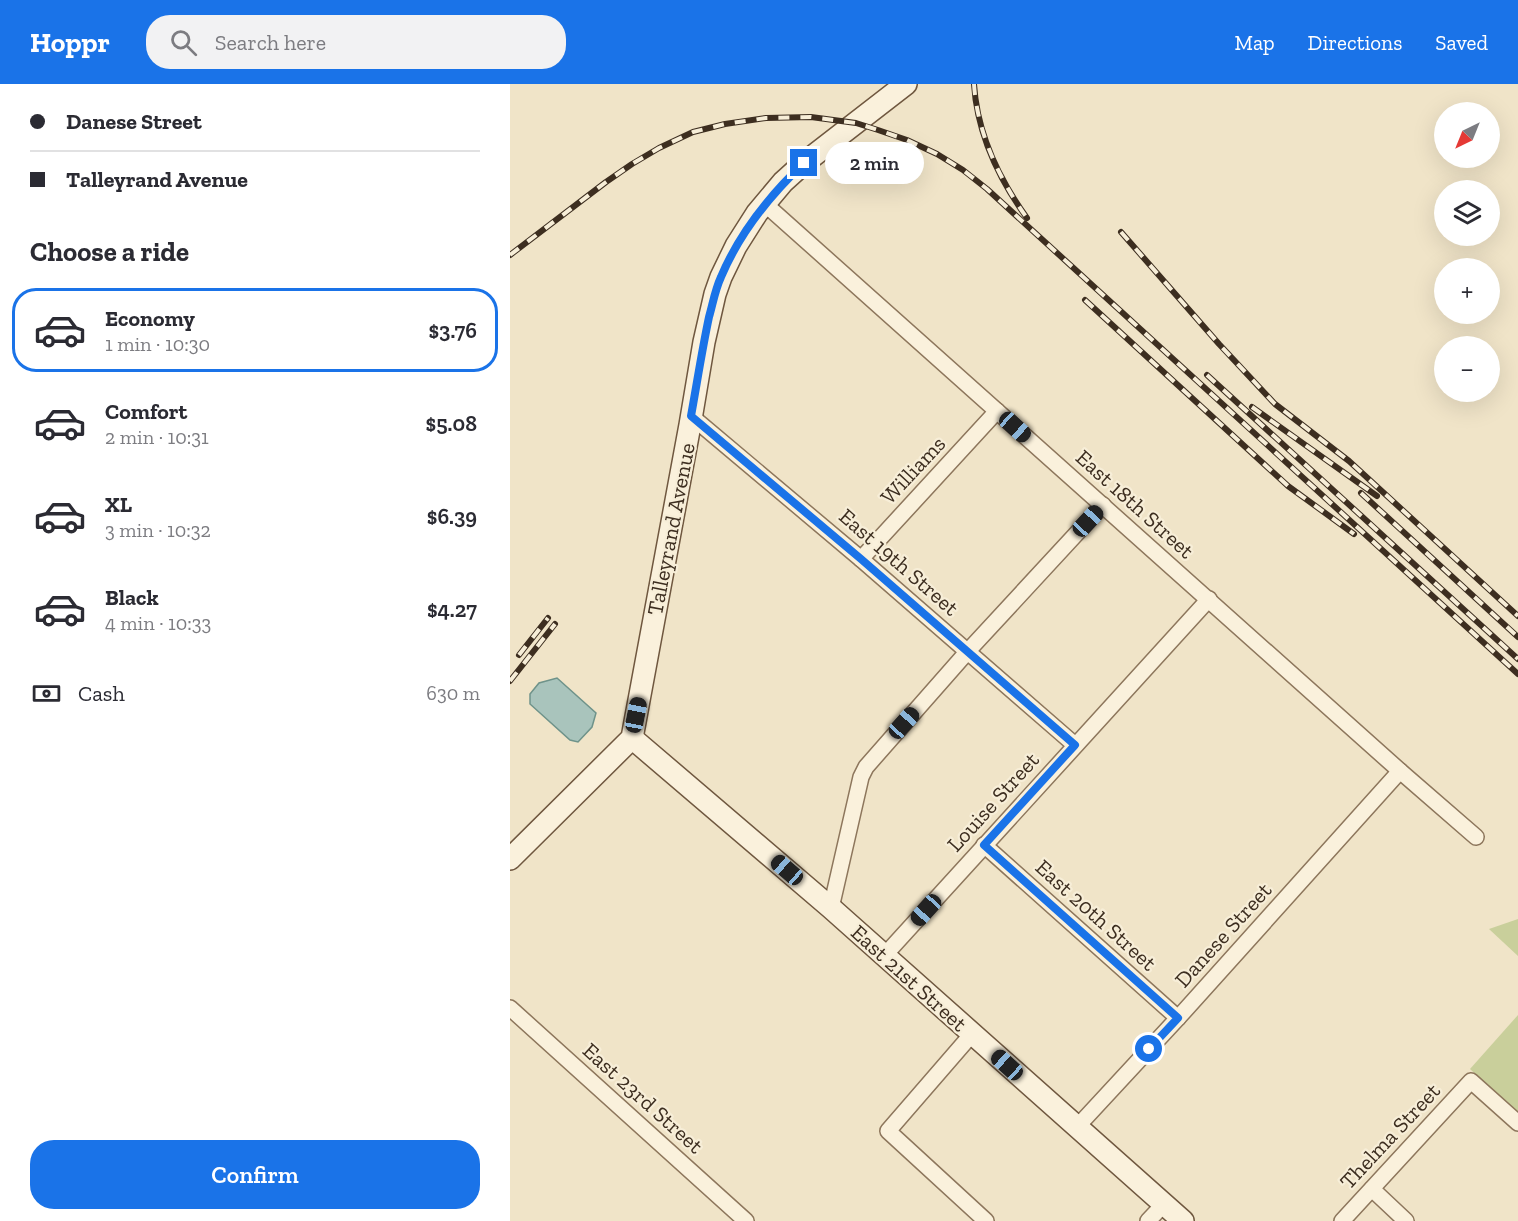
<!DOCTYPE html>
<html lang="en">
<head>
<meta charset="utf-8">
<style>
	body { margin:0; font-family:"Zilla Slab",serif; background:#f2f2f3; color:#2b2b33; height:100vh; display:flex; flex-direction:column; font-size:22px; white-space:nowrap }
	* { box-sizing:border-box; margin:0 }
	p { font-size:20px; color:#7c7c81 }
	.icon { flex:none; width:33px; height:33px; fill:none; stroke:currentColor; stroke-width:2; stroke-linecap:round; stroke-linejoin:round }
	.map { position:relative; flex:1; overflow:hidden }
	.sheet { display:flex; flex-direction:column; background:#fff; width:510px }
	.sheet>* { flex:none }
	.hud { display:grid; align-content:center; height:132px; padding:0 30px; background:#fff }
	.needle { width:39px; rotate:223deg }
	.buttons { position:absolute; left:924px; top:18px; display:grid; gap:12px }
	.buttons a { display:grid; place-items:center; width:66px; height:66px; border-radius:50%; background:#fff; box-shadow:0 6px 24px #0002; font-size:30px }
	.end { position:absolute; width:27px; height:27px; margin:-14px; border:8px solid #1a73e8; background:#fff; box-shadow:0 0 0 3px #fff }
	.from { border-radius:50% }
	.bubble { position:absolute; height:42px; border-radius:21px; background:#fff; box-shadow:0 6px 24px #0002; font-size:20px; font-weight:600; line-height:42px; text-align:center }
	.car { position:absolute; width:18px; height:36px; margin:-18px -9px; border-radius:8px; box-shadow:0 0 4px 2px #0007; background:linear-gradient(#222 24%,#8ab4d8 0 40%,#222 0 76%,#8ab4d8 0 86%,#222 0) }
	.hud b { display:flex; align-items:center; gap:21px; height:57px; font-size:22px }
	.hud b+b { border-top:2px solid #e1e1e2 }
	.hud i { width:15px; height:15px; background:#2b2b33 }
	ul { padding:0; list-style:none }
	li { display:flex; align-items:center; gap:18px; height:84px; margin:0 12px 9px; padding:0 18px; border:3px solid transparent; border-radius:24px }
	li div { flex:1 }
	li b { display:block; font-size:22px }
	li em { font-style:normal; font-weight:600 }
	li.current { border-color:#1a73e8 }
	li>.icon { width:54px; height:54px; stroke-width:1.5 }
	h2 { padding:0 30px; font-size:27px; line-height:72px }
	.pay { display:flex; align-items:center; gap:15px; height:66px; padding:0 30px; font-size:22px }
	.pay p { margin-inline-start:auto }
	.button { display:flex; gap:12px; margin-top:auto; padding:12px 30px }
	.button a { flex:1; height:69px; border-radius:24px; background:#1a73e8; color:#fff; font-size:24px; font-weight:600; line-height:69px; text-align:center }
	header { display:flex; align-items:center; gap:36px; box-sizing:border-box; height:84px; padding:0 30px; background:#1a73e8; color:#fff }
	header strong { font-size:28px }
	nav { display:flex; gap:33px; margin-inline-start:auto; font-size:21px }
	.search { width:420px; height:54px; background:#f2f2f3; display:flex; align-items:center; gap:15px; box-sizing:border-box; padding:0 21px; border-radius:24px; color:#7c7c81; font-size:22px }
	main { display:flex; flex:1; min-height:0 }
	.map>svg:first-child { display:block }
</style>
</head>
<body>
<header>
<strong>Hoppr</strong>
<div class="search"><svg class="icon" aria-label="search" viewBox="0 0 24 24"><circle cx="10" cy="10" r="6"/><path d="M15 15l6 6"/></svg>Search here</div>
<nav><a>Map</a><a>Directions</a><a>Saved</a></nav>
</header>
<main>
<section class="sheet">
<div class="hud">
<b><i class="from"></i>Danese Street</b>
<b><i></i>Talleyrand Avenue</b>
</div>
<h2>Choose a ride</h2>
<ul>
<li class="current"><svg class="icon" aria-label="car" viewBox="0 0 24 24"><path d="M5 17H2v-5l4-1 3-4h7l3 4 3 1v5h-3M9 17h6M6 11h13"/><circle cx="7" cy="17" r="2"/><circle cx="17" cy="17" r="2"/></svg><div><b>Economy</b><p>1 min · 10:30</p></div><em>$3.76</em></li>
<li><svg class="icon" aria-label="car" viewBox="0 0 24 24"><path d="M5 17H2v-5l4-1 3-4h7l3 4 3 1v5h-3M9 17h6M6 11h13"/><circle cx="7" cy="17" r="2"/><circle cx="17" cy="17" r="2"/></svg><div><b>Comfort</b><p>2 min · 10:31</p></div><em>$5.08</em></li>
<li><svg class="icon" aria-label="car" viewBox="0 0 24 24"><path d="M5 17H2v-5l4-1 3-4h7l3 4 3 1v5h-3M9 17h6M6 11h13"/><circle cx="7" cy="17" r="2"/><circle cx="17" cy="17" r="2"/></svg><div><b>XL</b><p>3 min · 10:32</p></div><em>$6.39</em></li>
<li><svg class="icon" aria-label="car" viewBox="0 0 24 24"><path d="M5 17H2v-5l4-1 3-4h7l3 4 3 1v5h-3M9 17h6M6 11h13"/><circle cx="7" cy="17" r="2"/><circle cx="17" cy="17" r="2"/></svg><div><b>Black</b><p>4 min · 10:33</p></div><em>$4.27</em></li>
</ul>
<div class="pay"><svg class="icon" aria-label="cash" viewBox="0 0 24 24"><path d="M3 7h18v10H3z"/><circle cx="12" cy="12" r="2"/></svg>Cash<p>630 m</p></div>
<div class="button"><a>Confirm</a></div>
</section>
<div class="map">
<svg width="1008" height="1137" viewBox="0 0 1008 1137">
	<rect width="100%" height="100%" fill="#f0e4c8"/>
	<g fill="#c9cf9b">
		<path d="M 1008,835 L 1008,872 L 979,845 Z"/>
		<path d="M 1008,931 L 1008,1030 L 960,985 Z"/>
	</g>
	<path fill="#a9c4bc" stroke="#6f938a" stroke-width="1.5" d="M 47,594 L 86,629 L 82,643 L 68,658 L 60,656 L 20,620 L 20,610 L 29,599 Z"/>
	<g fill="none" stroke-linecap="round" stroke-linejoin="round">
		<g stroke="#8d765c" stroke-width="18">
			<g id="street">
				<path d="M 255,120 L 890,687 L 966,753"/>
				<path d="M 181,332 L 351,475 L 565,661"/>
				<path d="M 351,475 L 487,327"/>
				<path d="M 474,761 L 668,934"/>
				<path d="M 321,824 L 351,693 L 356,683 L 458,567 L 593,421"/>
				<path d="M 374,872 L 699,515"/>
				<path d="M 0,924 L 236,1137"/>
				<path d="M 462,950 L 378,1047 L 476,1137"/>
				<path d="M 567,1043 L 668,934 L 890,687"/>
				<path d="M 862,1105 L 896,1137"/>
				<path d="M 638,1137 L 654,1120"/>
				<path d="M 832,1137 L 961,997 L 1008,1039"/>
			</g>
		</g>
		<g stroke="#6f573f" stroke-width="24">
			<g id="secondary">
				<path d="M 122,654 L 321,824 L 673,1137"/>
				<path d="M 0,775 L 122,654 L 180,341 L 194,258 L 205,210 L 211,193 L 226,162 L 247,129 L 273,98 L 294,79 L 396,0"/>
			</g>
		</g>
		<use href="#street" stroke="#faf1dc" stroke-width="15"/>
		<use href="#secondary" stroke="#faf1dc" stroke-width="21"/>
		<g stroke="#3d2e20" stroke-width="6">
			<g id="rail">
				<path d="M 464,0 C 467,48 489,95 517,134"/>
				<path d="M 611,148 L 709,260 L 765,320 L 839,377 L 1008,532"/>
				<path d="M 0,171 L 96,98 L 122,80 L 149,64 L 183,48 L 215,40 L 256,34 L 301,33 L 346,39 L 368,46 L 397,56 L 427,70 L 453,86 L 477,105 L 1008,590"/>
				<path d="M 575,216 L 778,402 L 844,450"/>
				<path d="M 697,291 L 1008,575"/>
				<path d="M 742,323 L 867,412"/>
				<path d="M 851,409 L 1008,553"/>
				<path d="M 9,571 L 38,534"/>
				<path d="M 0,597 L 45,540"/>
			</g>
		</g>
		<use href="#rail" stroke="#f7eed8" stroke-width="4" stroke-dasharray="11" stroke-linecap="butt"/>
	</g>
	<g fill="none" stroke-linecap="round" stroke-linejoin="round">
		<path stroke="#1a73e8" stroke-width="8" d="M 294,79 C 259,112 230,148 211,193 C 205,206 203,219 199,233 C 192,266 187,299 181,332 L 351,475 L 565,661 L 474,761 L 668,934 L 639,965"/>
	</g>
	<g text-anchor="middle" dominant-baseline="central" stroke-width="4.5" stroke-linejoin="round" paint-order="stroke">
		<g font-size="22" fill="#3d2e20" stroke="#f7eed8">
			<text transform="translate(403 386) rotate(-47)">Williams</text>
			<text transform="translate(625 420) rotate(42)">East 18th Street</text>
			<text transform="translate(161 445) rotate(-79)">Talleyrand Avenue</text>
			<text transform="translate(389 478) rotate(41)">East 19th Street</text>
			<text transform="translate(483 718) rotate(-48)">Louise Street</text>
			<text transform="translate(586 831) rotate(42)">East 20th Street</text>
			<text transform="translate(713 851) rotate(-48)">Danese Street</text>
			<text transform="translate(399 894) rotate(42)">East 21st Street</text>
			<text transform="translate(133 1014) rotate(42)">East 23rd Street</text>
			<text transform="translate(880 1052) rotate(-47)">Thelma Street</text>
		</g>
	</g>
</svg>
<div class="buttons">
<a><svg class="needle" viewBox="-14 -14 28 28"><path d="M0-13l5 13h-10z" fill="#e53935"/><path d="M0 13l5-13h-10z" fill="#7c7c81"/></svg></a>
<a><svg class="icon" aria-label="layers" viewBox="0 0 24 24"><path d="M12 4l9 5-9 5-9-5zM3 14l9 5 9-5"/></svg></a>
<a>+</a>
<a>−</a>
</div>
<i class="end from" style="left:639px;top:965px"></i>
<i class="end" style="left:294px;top:79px"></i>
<div class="bubble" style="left:315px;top:58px;width:99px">2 min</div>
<i class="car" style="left:505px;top:343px;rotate:132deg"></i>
<i class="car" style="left:578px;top:437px;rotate:43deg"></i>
<i class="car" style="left:126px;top:631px;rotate:11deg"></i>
<i class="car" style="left:394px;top:639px;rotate:42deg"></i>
<i class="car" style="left:277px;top:786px;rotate:311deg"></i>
<i class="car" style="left:416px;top:826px;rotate:222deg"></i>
<i class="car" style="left:497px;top:981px;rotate:312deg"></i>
</div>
</main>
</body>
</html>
